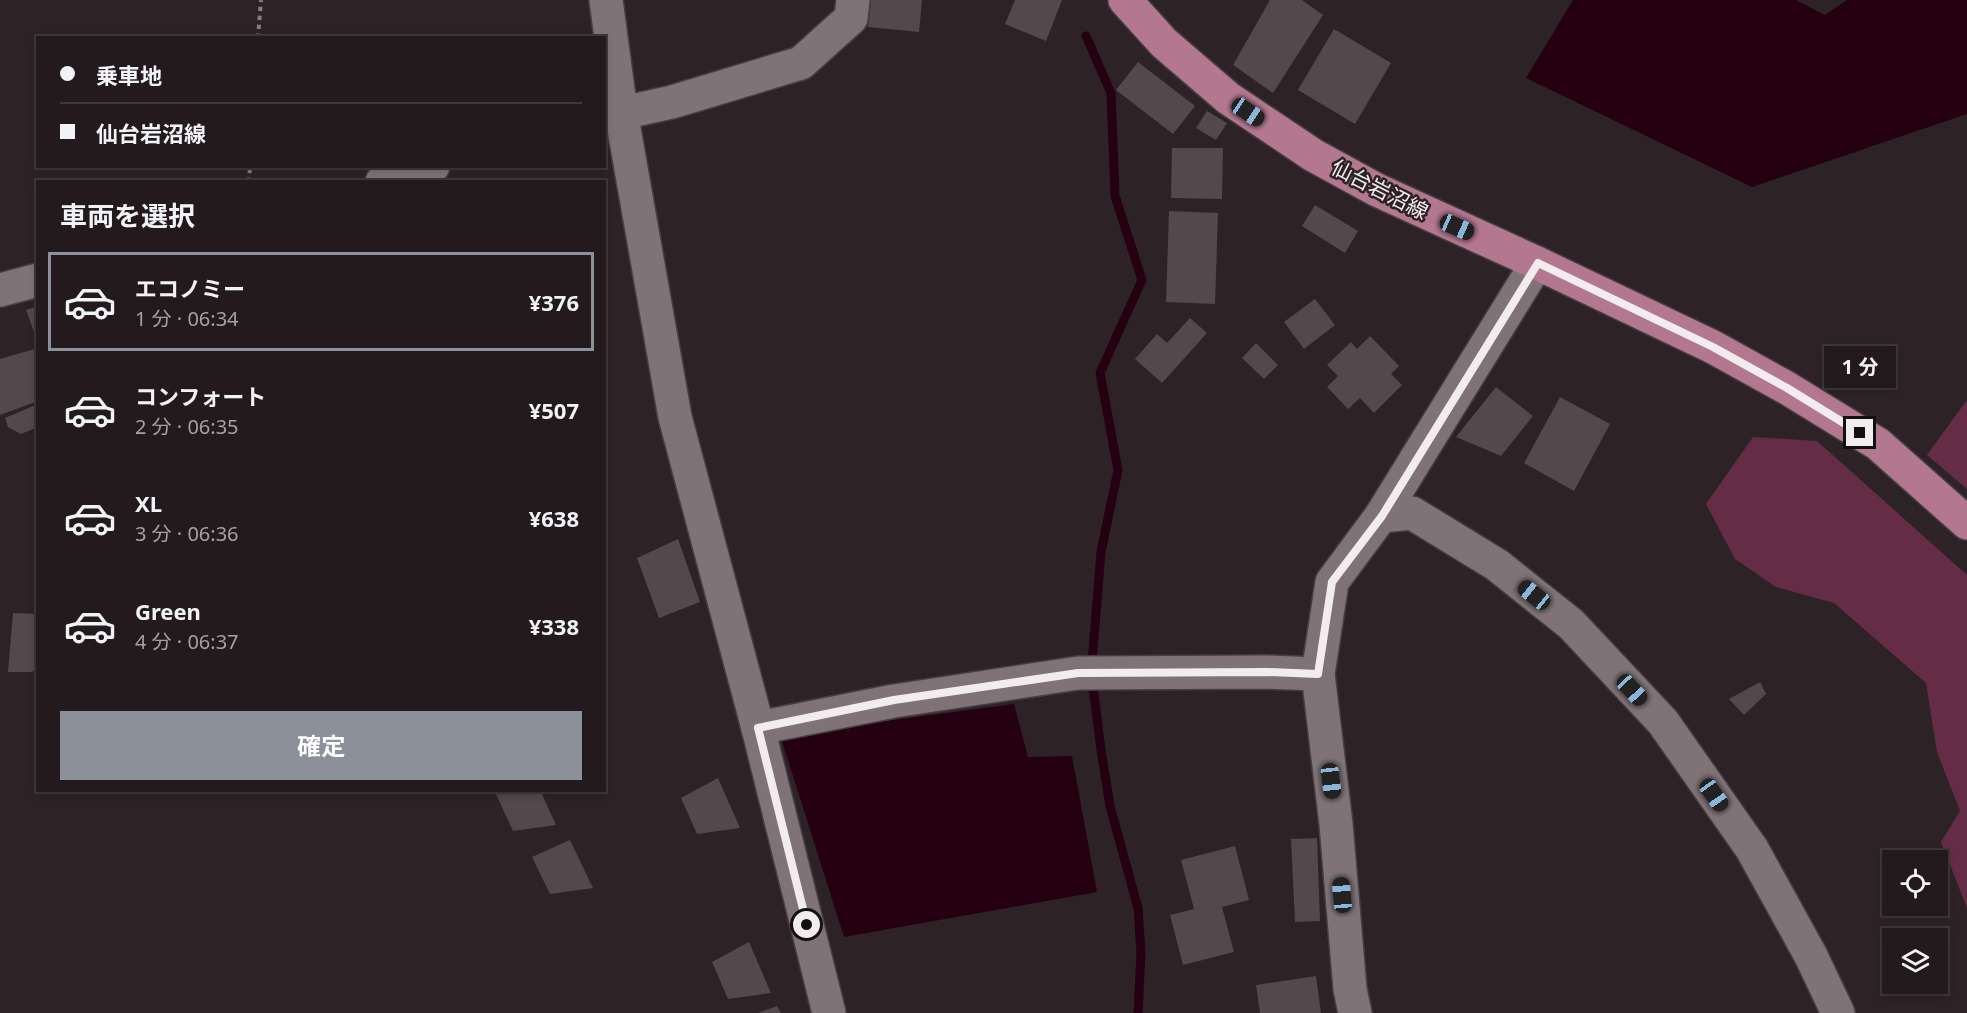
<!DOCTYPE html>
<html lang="ja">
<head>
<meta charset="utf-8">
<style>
	body { margin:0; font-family:"Noto Sans","Noto Sans JP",sans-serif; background:#2e272a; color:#f1f3f6; height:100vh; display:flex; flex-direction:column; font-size:22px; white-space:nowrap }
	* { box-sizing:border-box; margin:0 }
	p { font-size:20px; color:#a2a1a4 }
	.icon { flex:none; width:33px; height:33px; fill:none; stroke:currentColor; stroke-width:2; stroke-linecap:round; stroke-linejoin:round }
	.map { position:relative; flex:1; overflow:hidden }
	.sheet { position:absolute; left:36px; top:180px; width:570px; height:612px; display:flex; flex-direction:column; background:#221a1d; border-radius:0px; box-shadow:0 3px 9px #0003,0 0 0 2px #3f383b }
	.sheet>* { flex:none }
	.hud { position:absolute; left:36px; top:36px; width:570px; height:132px; border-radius:0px; box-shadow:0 3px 9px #0003,0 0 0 2px #3f383b; display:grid; align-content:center; height:132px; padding:0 24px; background:#221a1d }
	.buttons { position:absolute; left:1882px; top:850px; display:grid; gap:12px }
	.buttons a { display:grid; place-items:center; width:66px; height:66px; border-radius:0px; background:#221a1d; box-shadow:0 3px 9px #0003,0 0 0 2px #3f383b; font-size:30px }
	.end { position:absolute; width:27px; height:27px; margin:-14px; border:8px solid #f3ecee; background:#111; box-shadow:0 0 0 3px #111 }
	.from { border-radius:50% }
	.bubble { position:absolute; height:42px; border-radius:0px; background:#221a1d; box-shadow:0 3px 9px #0003,0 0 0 2px #3f383b; font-size:20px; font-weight:700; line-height:42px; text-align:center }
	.car { position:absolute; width:18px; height:36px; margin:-18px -9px; border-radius:8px; box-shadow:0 0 4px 2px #0007; background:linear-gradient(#222 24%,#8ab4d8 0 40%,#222 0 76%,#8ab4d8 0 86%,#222 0) }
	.hud b { display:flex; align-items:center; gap:21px; height:57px; font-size:22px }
	.hud b+b { border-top:2px solid #3f383b }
	.hud i { width:15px; height:15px; background:#f1f3f6 }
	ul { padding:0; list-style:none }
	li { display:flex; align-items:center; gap:18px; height:99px; margin:0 12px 9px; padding:0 12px; border:3px solid transparent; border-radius:0px }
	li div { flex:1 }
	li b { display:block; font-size:22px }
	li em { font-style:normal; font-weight:700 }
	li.on { border-color:#8c9099 }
	li>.icon { width:54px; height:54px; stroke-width:1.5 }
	h2 { padding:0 24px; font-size:27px; line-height:72px }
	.action { display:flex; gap:12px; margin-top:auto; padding:12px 24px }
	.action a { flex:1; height:69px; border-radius:0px; background:#8c9099; color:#fff; font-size:24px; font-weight:700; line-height:69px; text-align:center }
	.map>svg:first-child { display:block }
</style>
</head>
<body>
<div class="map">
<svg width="1967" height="1013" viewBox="0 0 1967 1013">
	<rect width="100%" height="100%" fill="#2d2327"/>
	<g fill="#642d45">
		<path d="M 1967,400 L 1967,489 L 1927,455 Z"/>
		<path d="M 1753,437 L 1817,441 L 1967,575 L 1967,908 L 1941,842 L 1960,811 L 1937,752 L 1926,683 L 1834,603 L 1776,587 L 1735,559 L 1706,504 Z"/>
	</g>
	<g fill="#250010">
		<path d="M 1573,0 L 1796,0 L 1825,15 L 1847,0 L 1967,0 L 1967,114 L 1752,187 L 1526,78 Z"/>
		<path d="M 1014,704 L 1028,757 L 1072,756 L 1097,892 L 844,937 L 780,735 Z"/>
	</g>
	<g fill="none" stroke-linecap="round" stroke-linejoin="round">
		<g stroke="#250010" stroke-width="9">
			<path d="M 1086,36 L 1111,93 L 1115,196 L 1142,280 L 1100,373 L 1118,470 L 1101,552 L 1092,662"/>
			<path d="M 1093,686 L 1101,750 L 1110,806 L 1138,908 L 1141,953 L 1138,1013"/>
		</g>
	</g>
	<g fill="#53484c">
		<path d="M 871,0 L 922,0 L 919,32 L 868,27 Z"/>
		<path d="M 1015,0 L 1062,0 L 1046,41 L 1005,24 Z"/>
		<path d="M 1270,0 L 1302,0 L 1323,15 L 1273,93 L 1233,65 Z"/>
		<path d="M 1334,29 L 1391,63 L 1355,124 L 1298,90 Z"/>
		<path d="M 1138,62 L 1195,106 L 1173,134 L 1116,90 Z"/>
		<path d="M 1207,111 L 1227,123 L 1216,140 L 1196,128 Z"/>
		<path d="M 1172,148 L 1223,148 L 1222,199 L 1171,198 Z"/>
		<path d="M 1315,205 L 1358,231 L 1345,253 L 1302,226 Z"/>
		<path d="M 1169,211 L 1218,213 L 1215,304 L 1166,302 Z"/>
		<path d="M 1315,299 L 1335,325 L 1304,349 L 1284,322 Z"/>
		<path d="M 38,306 L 38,340 L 37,340 L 26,310 Z"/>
		<path d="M 1190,318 L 1207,333 L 1162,383 L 1135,359 L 1157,334 L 1167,343 Z"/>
		<path d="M 1370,336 L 1399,366 L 1391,374 L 1402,385 L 1374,413 L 1360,398 L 1348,409 L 1327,387 L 1338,376 L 1327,365 L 1351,342 L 1357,349 Z"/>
		<path d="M 1256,343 L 1278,365 L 1264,379 L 1242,358 Z"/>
		<path d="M 38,348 L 38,401 L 0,415 L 0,359 Z"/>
		<path d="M 1496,387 L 1533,416 L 1501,456 L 1456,437 Z"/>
		<path d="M 1560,397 L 1610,424 L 1574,491 L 1524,463 Z"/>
		<path d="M 38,404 L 38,427 L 21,434 L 8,427 L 5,418 Z"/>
		<path d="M 678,539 L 700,602 L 659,618 L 637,558 Z"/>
		<path d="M 13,613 L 38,614 L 38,670 L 31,672 L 8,672 Z"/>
		<path d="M 1760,682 L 1766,694 L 1744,715 L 1729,699 Z"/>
		<path d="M 718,778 L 740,828 L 697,834 L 681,798 Z"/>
		<path d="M 504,790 L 540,790 L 556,825 L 513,831 L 496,794 Z"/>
		<path d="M 1317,838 L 1320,921 L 1295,922 L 1291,839 Z"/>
		<path d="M 570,840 L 593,888 L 550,894 L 532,857 Z"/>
		<path d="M 1235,846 L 1249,900 L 1222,907 L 1234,952 L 1183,965 L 1170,915 L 1194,909 L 1181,860 Z"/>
		<path d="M 749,942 L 771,993 L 728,999 L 712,962 Z"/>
		<path d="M 1316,976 L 1321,1013 L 1260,1013 L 1256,985 Z"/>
		<path d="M 777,1006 L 781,1013 L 758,1013 Z"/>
	</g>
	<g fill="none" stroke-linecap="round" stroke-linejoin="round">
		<g stroke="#463e41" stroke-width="36">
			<g id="minor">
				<path d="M 606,0 L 621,112 L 675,417 L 758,728 L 829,1013"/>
				<path d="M 604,117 L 672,102 L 801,63 L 851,18 L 853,0"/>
				<path d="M 382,182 L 433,166"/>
				<path d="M 0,290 L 38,280"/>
				<path d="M 1381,516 L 1412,513 L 1497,565 L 1571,624 L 1663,722 L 1752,849 L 1811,956 L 1838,1013"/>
				<path d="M 758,728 L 894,701 L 1078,673 L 1267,672 L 1318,674"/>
				<path d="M 1355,1013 L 1350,989 L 1336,824 L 1318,674 L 1332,582 L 1381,516 L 1537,263"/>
			</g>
		</g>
		<g stroke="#463e41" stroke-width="36">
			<path id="major" d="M 1125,0 L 1164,43 L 1228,98 L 1313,155 L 1377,190 L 1537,263 L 1713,347 L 1787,388 L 1878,444 L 1967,523"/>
		</g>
		<g stroke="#857c7f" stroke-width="4" stroke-dasharray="4.5 4.5" stroke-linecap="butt">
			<path d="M 258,38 L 261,0"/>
			<path d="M 249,182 L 250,166"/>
		</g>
		<use href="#minor" stroke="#7f7377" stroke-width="33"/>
		<use href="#major" stroke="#b47790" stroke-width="33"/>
	</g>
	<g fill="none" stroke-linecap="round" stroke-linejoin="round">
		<path stroke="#f3ecee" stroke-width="8" d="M 807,925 L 758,728 L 894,700 L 1078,673 L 1267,672 L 1318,674 L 1332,582 L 1382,516 L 1538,263 L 1713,347 L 1787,388 L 1860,433"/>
	</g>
	<g text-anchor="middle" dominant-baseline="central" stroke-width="5" stroke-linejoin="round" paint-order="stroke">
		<g font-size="21" fill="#f3ecee" stroke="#2d2327">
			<text transform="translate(1380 189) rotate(27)">仙台岩沼線</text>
		</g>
	</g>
</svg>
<div class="buttons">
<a><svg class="icon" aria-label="locate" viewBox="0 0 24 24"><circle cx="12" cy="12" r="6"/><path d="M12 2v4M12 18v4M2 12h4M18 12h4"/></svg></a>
<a><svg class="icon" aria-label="layers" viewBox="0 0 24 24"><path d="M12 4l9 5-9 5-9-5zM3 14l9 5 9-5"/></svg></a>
</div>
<i class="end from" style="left:807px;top:925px"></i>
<i class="end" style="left:1860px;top:433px"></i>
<div class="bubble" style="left:1824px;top:346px;width:72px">1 分</div>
<i class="car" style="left:1248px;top:112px;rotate:124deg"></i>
<i class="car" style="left:1457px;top:227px;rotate:114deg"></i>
<i class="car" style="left:1534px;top:595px;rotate:309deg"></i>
<i class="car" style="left:1632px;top:690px;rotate:137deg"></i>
<i class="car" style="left:1331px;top:781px;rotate:173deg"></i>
<i class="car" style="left:1714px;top:795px;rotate:145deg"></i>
<i class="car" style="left:1342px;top:895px;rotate:355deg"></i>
<div class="hud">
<b><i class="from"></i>乗車地</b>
<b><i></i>仙台岩沼線</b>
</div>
<section class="sheet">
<h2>車両を選択</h2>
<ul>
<li class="on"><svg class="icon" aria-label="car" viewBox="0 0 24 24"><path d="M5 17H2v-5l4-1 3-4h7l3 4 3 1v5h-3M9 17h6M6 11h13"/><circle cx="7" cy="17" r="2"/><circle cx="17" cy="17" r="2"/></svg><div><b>エコノミー</b><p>1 分 · 06:34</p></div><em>¥376</em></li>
<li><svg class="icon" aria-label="car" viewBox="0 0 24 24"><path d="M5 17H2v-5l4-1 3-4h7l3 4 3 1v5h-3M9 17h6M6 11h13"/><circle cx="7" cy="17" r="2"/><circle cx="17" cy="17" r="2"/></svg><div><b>コンフォート</b><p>2 分 · 06:35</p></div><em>¥507</em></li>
<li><svg class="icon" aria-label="car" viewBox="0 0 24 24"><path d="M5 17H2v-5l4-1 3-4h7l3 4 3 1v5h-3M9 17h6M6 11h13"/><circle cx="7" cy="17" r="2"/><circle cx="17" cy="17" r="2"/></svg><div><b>XL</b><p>3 分 · 06:36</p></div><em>¥638</em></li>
<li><svg class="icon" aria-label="car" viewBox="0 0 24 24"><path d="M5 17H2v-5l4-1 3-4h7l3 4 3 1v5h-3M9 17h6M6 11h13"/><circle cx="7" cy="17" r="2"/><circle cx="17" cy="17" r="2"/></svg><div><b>Green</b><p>4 分 · 06:37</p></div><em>¥338</em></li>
</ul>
<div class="action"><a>確定</a></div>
</section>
</div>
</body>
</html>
